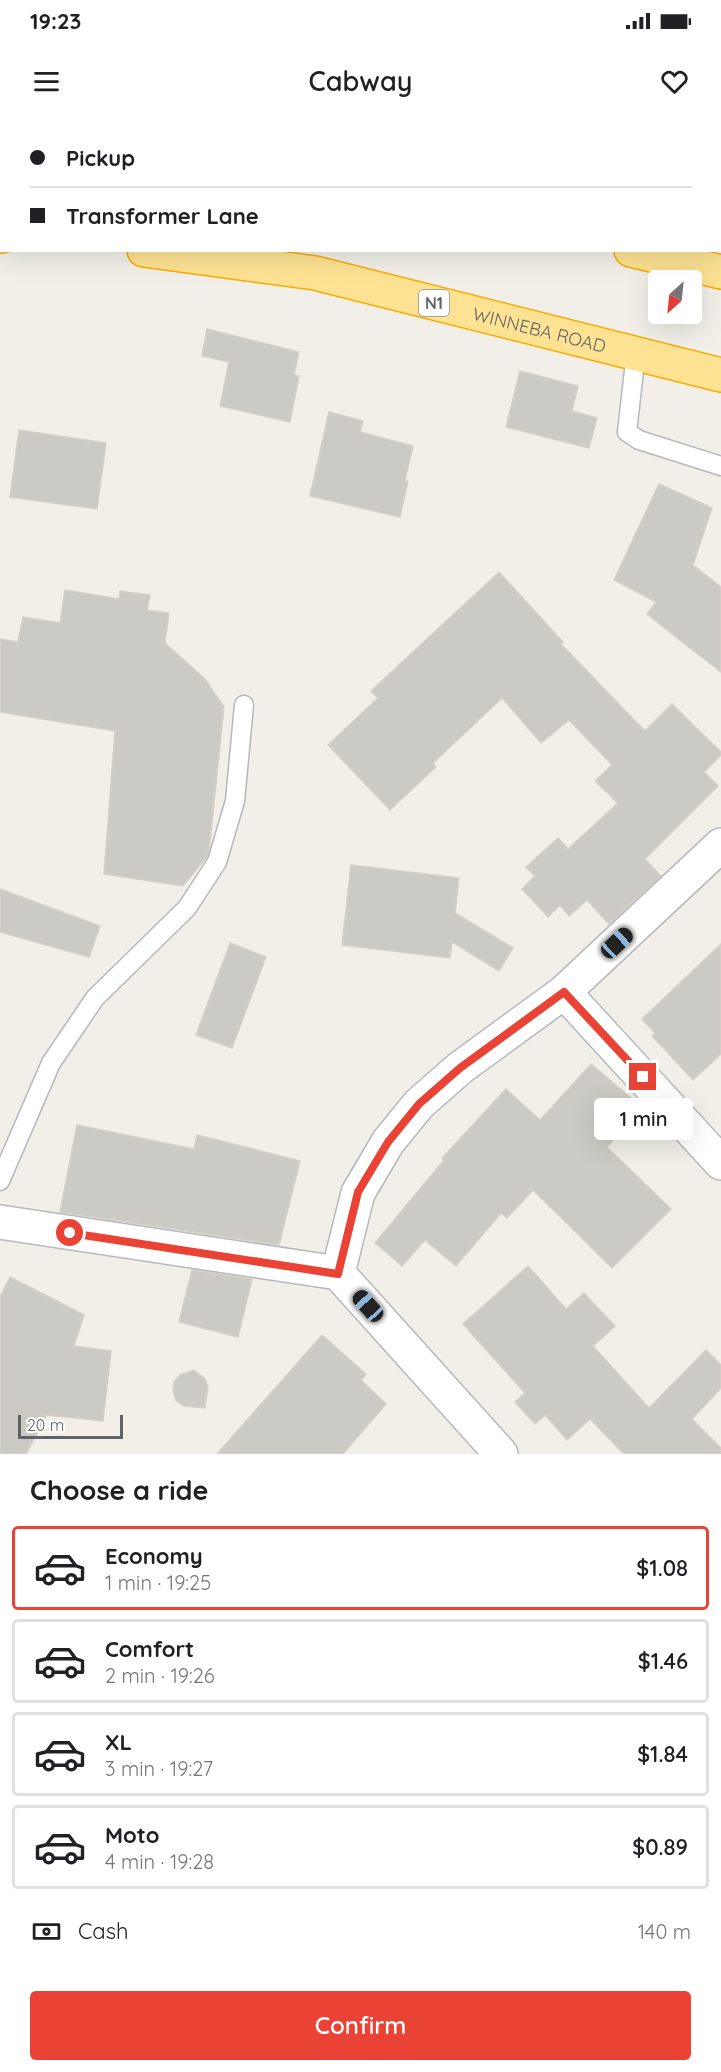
<!DOCTYPE html>
<html lang="en">
<head>
<meta charset="utf-8">
<style>
	body { margin:0; font-family:Quicksand,sans-serif; background:#f6f6f6; color:#202124; height:100vh; display:flex; flex-direction:column; font-size:22px; white-space:nowrap }
	* { box-sizing:border-box; margin:0 }
	p { font-size:20px; color:#757577 }
	.icon { flex:none; width:33px; height:33px; fill:none; stroke:currentColor; stroke-width:2; stroke-linecap:round; stroke-linejoin:round }
	.map { position:relative; height:1334px; overflow:hidden }
	.panel { display:flex; flex-direction:column; background:#fff; flex:1 }
	.panel>* { flex:none }
	.guide { position:absolute; left:0px; top:0px; width:722px; height:132px; box-shadow:0 6px 24px #0002; display:grid; align-content:center; height:132px; padding:0 30px; background:#fff }
	.needle { width:39px; rotate:207deg }
	.fabs { position:absolute; left:648px; top:150px; display:grid; gap:12px }
	.fabs a { display:grid; place-items:center; width:54px; height:54px; border-radius:6px; background:#fff; box-shadow:0 6px 24px #0002; font-size:30px }
	.scale { position:absolute; left:18px; bottom:15px; width:105px; box-sizing:border-box; padding-left:6px; border:3px solid #5f6368; border-top:0; font-size:16px; line-height:21px; white-space:nowrap; color:#5f6368; -webkit-text-stroke:4px #fff; paint-order:stroke }
	.end { position:absolute; width:27px; height:27px; margin:-14px; border:8px solid #ea4335; background:#fff; box-shadow:0 0 0 3px #fff }
	.from { border-radius:50% }
	.bubble { position:absolute; height:42px; border-radius:6px; background:#fff; box-shadow:0 6px 24px #0002; font-size:20px; font-weight:600; line-height:42px; text-align:center }
	.car { position:absolute; width:18px; height:36px; margin:-18px -9px; border-radius:8px; box-shadow:0 0 4px 2px #0007; background:linear-gradient(#222 24%,#8ab4d8 0 40%,#222 0 76%,#8ab4d8 0 86%,#222 0) }
	.guide b { display:flex; align-items:center; gap:21px; height:57px; font-size:22px }
	.guide b+b { border-top:2px solid #e0e0e0 }
	.guide i { width:15px; height:15px; background:#202124 }
	ul { padding:0; list-style:none }
	li { display:flex; align-items:center; gap:18px; height:84px; margin:0 12px 9px; padding:0 18px; border:3px solid #e0e0e0; border-radius:6px }
	li div { flex:1 }
	li b { display:block; font-size:22px }
	li em { font-style:normal; font-weight:600 }
	li.selected { border-color:#ea4335 }
	li>.icon { width:54px; height:54px; stroke-width:1.5 }
	h2 { padding:0 30px; font-size:27px; line-height:72px }
	.pay { display:flex; align-items:center; gap:15px; height:66px; padding:0 30px; font-size:22px }
	.pay p { margin-inline-start:auto }
	.action { display:flex; gap:12px; margin-top:auto; padding:12px 30px }
	.action a { flex:1; height:69px; border-radius:6px; background:#ea4335; color:#fff; font-size:24px; font-weight:600; line-height:69px; text-align:center }
	.status { display:flex; justify-content:space-between; align-items:center; height:42px; padding:0 30px; background:#fff; direction:ltr }
	.status svg { height:16px; fill:currentColor }
	header { display:flex; justify-content:space-between; align-items:center; height:78px; padding:0 30px; background:#fff; font-size:27px; font-weight:600 }
	.map>svg:first-child { display:block }
</style>
</head>
<body>
<div class="status"><b>19:23</b><svg viewBox="0 0 49 12"><path d="M0 12V9h3v3zM5 12V6h3v6zM10 12V3h3v9zM15 12V0h3v12zM26 1h20v11H26zM47 4h2v5h-2z"/></svg></div>
<header><svg class="icon" aria-label="menu" viewBox="0 0 24 24"><path d="M4 6h16M4 12h16M4 18h16"/></svg>Cabway<svg class="icon" aria-label="heart" viewBox="0 0 24 24"><path d="M12 20l-8-8c-3-5 5-10 8-4 3-6 11-1 8 4z"/></svg></header>
<div class="map">
<svg width="721" height="1334" viewBox="0 0 721 1334">
	<rect width="100%" height="100%" fill="#f1efe8"/>
	<g fill="#cccac5" stroke="#d6d1c6" stroke-width="1.5">
		<path d="M 207,209 L 299,232 L 294,255 L 299,256 L 290,302 L 220,286 L 229,242 L 202,236 Z"/>
		<path d="M 520,251 L 578,266 L 572,291 L 597,298 L 589,328 L 506,307 Z"/>
		<path d="M 329,292 L 363,301 L 360,312 L 413,326 L 405,360 L 408,361 L 400,397 L 310,376 Z"/>
		<path d="M 19,310 L 106,323 L 97,389 L 10,377 Z"/>
		<path d="M 659,364 L 712,388 L 693,445 L 721,467 L 721,552 L 647,494 L 656,482 L 614,460 Z"/>
		<path d="M 499,452 L 563,522 L 561,524 L 645,611 L 672,584 L 721,632 L 721,635 L 704,652 L 718,666 L 645,739 L 661,756 L 609,804 L 587,780 L 569,796 L 560,785 L 548,797 L 522,769 L 535,756 L 526,747 L 558,718 L 568,729 L 618,683 L 595,661 L 612,645 L 569,600 L 541,623 L 502,578 L 433,643 L 436,647 L 390,690 L 328,625 L 378,578 L 371,571 Z"/>
		<path d="M 65,470 L 119,479 L 120,471 L 150,475 L 147,490 L 169,493 L 165,523 L 205,559 L 224,587 L 209,731 L 206,738 L 183,766 L 104,754 L 115,611 L 0,592 L 0,519 L 18,522 L 23,497 L 60,503 Z"/>
		<path d="M 351,745 L 459,758 L 455,793 L 513,828 L 499,851 L 452,822 L 450,838 L 342,825 Z"/>
		<path d="M 0,769 L 100,806 L 89,837 L 0,812 Z"/>
		<path d="M 230,823 L 266,837 L 232,928 L 196,915 Z"/>
		<path d="M 721,824 L 721,934 L 693,960 L 652,916 L 655,913 L 642,899 Z"/>
		<path d="M 591,944 L 642,987 L 607,1027 L 671,1089 L 612,1148 L 533,1070 L 507,1098 L 501,1093 L 456,1146 L 425,1120 L 402,1146 L 375,1123 L 444,1040 L 442,1038 L 506,969 L 540,1000 Z"/>
		<path d="M 77,1005 L 194,1029 L 197,1015 L 300,1041 L 279,1125 L 60,1092 Z"/>
		<path d="M 528,1146 L 566,1189 L 584,1173 L 615,1206 L 593,1226 L 649,1288 L 706,1230 L 721,1245 L 721,1268 L 692,1299 L 721,1328 L 721,1334 L 624,1334 L 590,1299 L 567,1320 L 545,1295 L 535,1304 L 515,1282 L 525,1273 L 463,1204 Z"/>
		<path d="M 192,1150 L 252,1159 L 238,1217 L 179,1202 Z"/>
		<path d="M 10,1157 L 84,1195 L 74,1226 L 111,1231 L 103,1301 L 47,1295 L 26,1334 L 0,1334 L 0,1177 Z"/>
		<path d="M 322,1215 L 366,1254 L 361,1260 L 386,1284 L 343,1334 L 217,1334 Z"/>
		<path d="M 194,1250 L 205,1259 L 208,1267 L 205,1288 L 184,1286 L 176,1280 L 173,1271 L 174,1262 L 180,1255 Z"/>
	</g>
	<g fill="none" stroke-linecap="round" stroke-linejoin="round">
		<g stroke="#b5b8bc" stroke-width="21">
			<g id="lane">
				<path d="M 551,0 L 552,2"/>
				<path d="M 188,2 L 189,0"/>
				<path d="M 712,2 L 712,0"/>
				<path d="M 720,49 L 721,49"/>
				<path d="M 636,233 L 627,312 L 639,320 L 721,346"/>
				<path d="M 0,1061 L 51,943 L 95,878 L 187,788 L 217,742 L 235,681 L 244,585"/>
			</g>
		</g>
		<g stroke="#b5b8bc" stroke-width="36">
			<g id="street">
				<path d="M 564,872 L 721,1043"/>
				<path d="M 0,1102 L 338,1153 L 501,1334"/>
				<path d="M 338,1153 L 358,1073 L 388,1022 L 419,984 L 460,948 L 564,872 L 721,725"/>
			</g>
		</g>
		<g stroke="#f9ab00" stroke-width="36">
			<g id="highway">
				<path d="M 0,36 L 2,36"/>
				<path d="M 0,115 L 2,116"/>
				<path id="s1" d="M 144,130 L 315,153 L 721,255"/>
				<path d="M 631,130 L 721,152"/>
			</g>
		</g>
		<use href="#lane" stroke="#fff" stroke-width="18"/>
		<use href="#street" stroke="#fff" stroke-width="33"/>
		<use href="#highway" stroke="#fde293" stroke-width="33"/>
	</g>
	<g fill="none" stroke-linecap="round" stroke-linejoin="round">
		<path stroke="#ea4335" stroke-width="8" d="M 70,1113 L 338,1154 L 358,1072 L 388,1022 L 419,984 L 460,948 L 564,872 L 643,957"/>
	</g>
	<g text-anchor="middle" dominant-baseline="central" stroke-width="5" stroke-linejoin="round" paint-order="stroke">
		<rect fill="#fff" stroke="#8f9295" stroke-width="1.5" x="419" y="170" width="30" height="26" rx="4.5"/>
		<g font-size="16" font-weight="bold" fill="#5f6368">
			<text x="434" y="183">N1</text>
		</g>
		<g font-size="18" fill="#5f6368" stroke="#fff">
			<text stroke="none"><textPath href="#s1" startOffset="404">WINNEBA ROAD</textPath></text>
		</g>
	</g>
</svg>
<div class="fabs">
<a><svg class="needle" viewBox="-14 -14 28 28"><path d="M0-13l5 13h-10z" fill="#e53935"/><path d="M0 13l5-13h-10z" fill="#757577"/></svg></a>
</div>
<div class="scale">20 m</div>
<i class="end from" style="left:70px;top:1113px"></i>
<i class="end" style="left:643px;top:957px"></i>
<div class="bubble" style="left:594px;top:978px;width:99px">1 min</div>
<i class="car" style="left:617px;top:823px;rotate:47deg"></i>
<i class="car" style="left:368px;top:1186px;rotate:318deg"></i>
<div class="guide">
<b><i class="from"></i>Pickup</b>
<b><i></i>Transformer Lane</b>
</div>
</div>
<section class="panel">
<h2>Choose a ride</h2>
<ul>
<li class="selected"><svg class="icon" aria-label="car" viewBox="0 0 24 24"><path d="M5 17H2v-5l4-1 3-4h7l3 4 3 1v5h-3M9 17h6M6 11h13"/><circle cx="7" cy="17" r="2"/><circle cx="17" cy="17" r="2"/></svg><div><b>Economy</b><p>1 min · 19:25</p></div><em>$1.08</em></li>
<li><svg class="icon" aria-label="car" viewBox="0 0 24 24"><path d="M5 17H2v-5l4-1 3-4h7l3 4 3 1v5h-3M9 17h6M6 11h13"/><circle cx="7" cy="17" r="2"/><circle cx="17" cy="17" r="2"/></svg><div><b>Comfort</b><p>2 min · 19:26</p></div><em>$1.46</em></li>
<li><svg class="icon" aria-label="car" viewBox="0 0 24 24"><path d="M5 17H2v-5l4-1 3-4h7l3 4 3 1v5h-3M9 17h6M6 11h13"/><circle cx="7" cy="17" r="2"/><circle cx="17" cy="17" r="2"/></svg><div><b>XL</b><p>3 min · 19:27</p></div><em>$1.84</em></li>
<li><svg class="icon" aria-label="car" viewBox="0 0 24 24"><path d="M5 17H2v-5l4-1 3-4h7l3 4 3 1v5h-3M9 17h6M6 11h13"/><circle cx="7" cy="17" r="2"/><circle cx="17" cy="17" r="2"/></svg><div><b>Moto</b><p>4 min · 19:28</p></div><em>$0.89</em></li>
</ul>
<div class="pay"><svg class="icon" aria-label="cash" viewBox="0 0 24 24"><path d="M3 7h18v10H3z"/><circle cx="12" cy="12" r="2"/></svg>Cash<p>140 m</p></div>
<div class="action"><a>Confirm</a></div>
</section>
</body>
</html>
